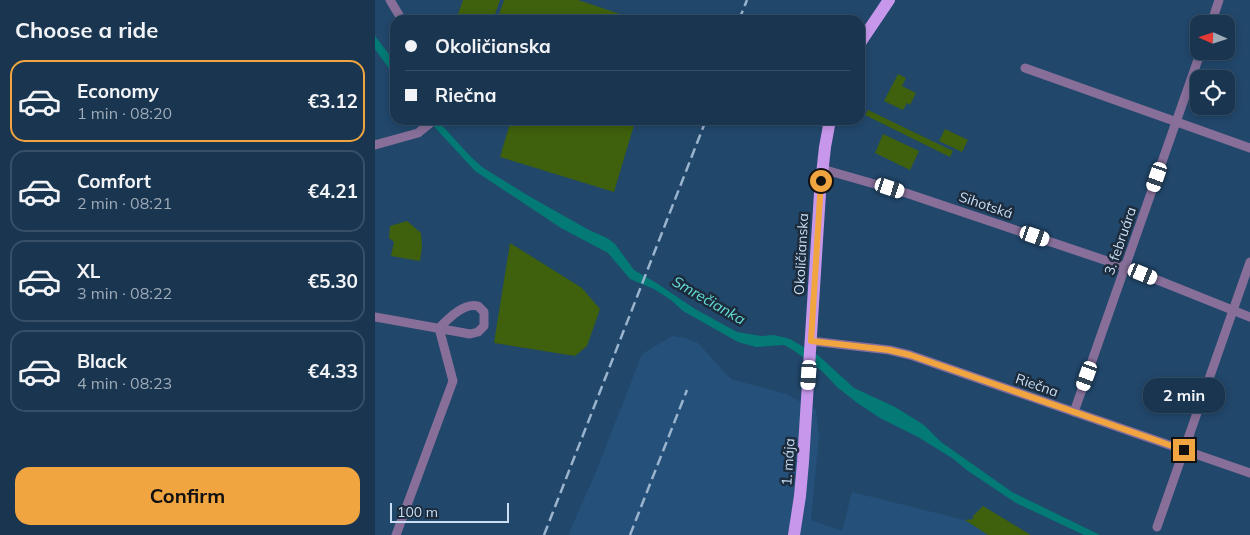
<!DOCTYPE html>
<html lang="en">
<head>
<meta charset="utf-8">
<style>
	body { margin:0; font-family:Mulish,sans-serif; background:#223d57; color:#f1f3f6; height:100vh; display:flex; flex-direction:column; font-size:19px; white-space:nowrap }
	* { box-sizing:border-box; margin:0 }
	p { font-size:16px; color:#9fabb7 }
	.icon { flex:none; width:28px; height:28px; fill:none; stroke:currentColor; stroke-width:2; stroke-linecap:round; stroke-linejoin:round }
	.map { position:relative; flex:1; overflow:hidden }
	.panel { display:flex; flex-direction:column; background:#193550; width:375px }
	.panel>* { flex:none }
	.top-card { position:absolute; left:15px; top:15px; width:475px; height:110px; border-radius:15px; box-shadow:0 2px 8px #0003,0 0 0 1px #375067; display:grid; align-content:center; height:110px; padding:0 15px; background:#193550 }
	.needle { width:32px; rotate:273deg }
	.controls { position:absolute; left:815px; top:15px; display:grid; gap:10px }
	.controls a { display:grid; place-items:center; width:45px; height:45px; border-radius:10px; background:#193550; box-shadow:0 2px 8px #0003,0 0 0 1px #375067; font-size:25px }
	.scale { position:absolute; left:15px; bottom:12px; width:119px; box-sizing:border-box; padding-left:5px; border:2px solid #cadff5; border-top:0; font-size:14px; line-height:18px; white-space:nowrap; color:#cadff5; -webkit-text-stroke:4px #1c2c3d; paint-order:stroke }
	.end { position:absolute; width:22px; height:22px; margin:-11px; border:6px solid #f1a540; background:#111; box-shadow:0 0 0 2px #111 }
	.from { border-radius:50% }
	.bubble { position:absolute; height:35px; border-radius:15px; background:#193550; box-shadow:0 2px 8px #0003,0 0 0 1px #375067; font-size:16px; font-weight:700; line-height:35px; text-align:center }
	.car { position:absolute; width:15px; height:30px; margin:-15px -8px; border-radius:6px; box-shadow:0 0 4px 1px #0007; background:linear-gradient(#fff 24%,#345 0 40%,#fff 0 76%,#345 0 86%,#fff 0) }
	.top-card b { display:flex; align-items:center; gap:18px; height:48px; font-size:19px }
	.top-card b+b { border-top:1px solid #375067 }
	.top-card i { width:12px; height:12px; background:#f1f3f6 }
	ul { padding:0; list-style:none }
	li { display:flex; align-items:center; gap:15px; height:82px; margin:0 10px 8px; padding:0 5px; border:2px solid #375067; border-radius:15px }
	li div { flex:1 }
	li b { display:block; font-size:19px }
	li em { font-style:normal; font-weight:700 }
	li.active { border-color:#f1a540 }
	li>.icon { width:45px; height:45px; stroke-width:1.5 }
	h2 { padding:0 15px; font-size:22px; line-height:60px }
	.cta { display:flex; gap:10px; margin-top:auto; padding:10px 15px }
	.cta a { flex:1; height:58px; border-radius:15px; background:#f1a540; color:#111; font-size:20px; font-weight:700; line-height:58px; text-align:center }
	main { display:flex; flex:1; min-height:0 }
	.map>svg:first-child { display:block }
</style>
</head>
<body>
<main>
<section class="panel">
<h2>Choose a ride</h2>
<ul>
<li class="active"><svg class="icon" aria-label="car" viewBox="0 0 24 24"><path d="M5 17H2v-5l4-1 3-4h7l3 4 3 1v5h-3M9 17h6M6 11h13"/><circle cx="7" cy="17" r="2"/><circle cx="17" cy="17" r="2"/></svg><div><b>Economy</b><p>1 min · 08:20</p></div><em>€3.12</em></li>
<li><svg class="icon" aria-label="car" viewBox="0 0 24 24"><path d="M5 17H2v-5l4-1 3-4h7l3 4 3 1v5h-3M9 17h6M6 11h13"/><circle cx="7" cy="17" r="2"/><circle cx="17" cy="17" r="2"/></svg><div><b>Comfort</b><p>2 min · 08:21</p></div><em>€4.21</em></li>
<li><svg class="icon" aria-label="car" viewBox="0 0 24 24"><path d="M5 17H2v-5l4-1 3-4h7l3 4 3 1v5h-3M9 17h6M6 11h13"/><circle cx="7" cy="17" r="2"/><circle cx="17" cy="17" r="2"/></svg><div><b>XL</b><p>3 min · 08:22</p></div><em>€5.30</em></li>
<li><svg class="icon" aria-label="car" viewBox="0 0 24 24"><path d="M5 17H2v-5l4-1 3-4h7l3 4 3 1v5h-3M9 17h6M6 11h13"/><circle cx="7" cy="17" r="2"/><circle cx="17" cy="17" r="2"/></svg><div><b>Black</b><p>4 min · 08:23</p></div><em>€4.33</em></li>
</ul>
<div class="cta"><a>Confirm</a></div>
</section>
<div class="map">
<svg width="875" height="535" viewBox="0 0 875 535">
	<rect width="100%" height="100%" fill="#21476b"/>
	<path fill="#24507a" d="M 297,336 L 310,338 L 323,343 L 356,379 L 411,394 L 441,410 L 444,437 L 436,520 L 467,531 L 477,492 L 590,520 L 613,535 L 193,535 L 220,474 L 267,354 Z"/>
	<g fill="#3f600c">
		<path d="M 88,0 L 125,0 L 118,20 L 81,20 Z"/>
		<path d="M 129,0 L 203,0 L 251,16 L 249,20 L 122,20 Z"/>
		<path d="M 523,74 L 531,78 L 527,86 L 541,93 L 535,105 L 532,103 L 528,110 L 509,101 Z"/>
		<path d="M 493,110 L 578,151 L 575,157 L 490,115 Z"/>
		<path d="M 136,120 L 245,120 L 259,125 L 239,192 L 125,157 Z"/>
		<path d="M 570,129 L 593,140 L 587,152 L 564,141 Z"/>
		<path d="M 508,134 L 544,151 L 535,170 L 500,153 Z"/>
		<path d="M 32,221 L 46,233 L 47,247 L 45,261 L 16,256 L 19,242 L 14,238 L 15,226 Z"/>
		<path d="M 135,243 L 207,288 L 225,309 L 212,346 L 200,356 L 119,343 Z"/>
		<path d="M 608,506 L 654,534 L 656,535 L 613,535 L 590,520 L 598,519 L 598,516 Z"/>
	</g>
	<g fill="#037a75">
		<path d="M 0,36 L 20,62 L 20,77 L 0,49 Z"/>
		<path d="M 53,120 L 62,120 L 96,157 L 107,167 L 152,195 L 214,230 L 232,238 L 240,244 L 259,270 L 283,284 L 320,309 L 362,332 L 386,336 L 399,335 L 415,339 L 444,356 L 479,388 L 520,407 L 549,425 L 566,442 L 637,492 L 725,535 L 709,535 L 641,503 L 593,471 L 577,458 L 543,437 L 505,418 L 481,402 L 462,387 L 447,371 L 418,350 L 409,345 L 381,347 L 363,342 L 308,311 L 296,300 L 279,289 L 255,279 L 233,253 L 186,228 L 100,171 Z"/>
	</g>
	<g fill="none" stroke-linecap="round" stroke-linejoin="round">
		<g stroke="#876f99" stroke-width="9">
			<path d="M 15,0 L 27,20"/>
			<path d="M 836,24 L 844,0"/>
			<path d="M 650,68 L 875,148"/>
			<path d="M 0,145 L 43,133 L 59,120"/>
			<path d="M 447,169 L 531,193 L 750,267 L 875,317"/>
			<path d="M 0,317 L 95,334 L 103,332 L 109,326 L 109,312 L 103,306 C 89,302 73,319 64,328"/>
			<path d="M 436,341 L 514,350 L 535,355 L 875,473"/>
			<path d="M 699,412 L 826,51"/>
			<path d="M 782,527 L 875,262"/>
			<path d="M 21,535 L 78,381 L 64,328"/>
		</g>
		<g stroke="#c797eb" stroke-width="12">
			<path d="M 485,43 L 514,0"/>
			<path d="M 419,535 L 425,496 L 428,462 L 445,193 L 450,147 L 455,120"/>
		</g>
		<g stroke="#9ab4ce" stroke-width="2.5" stroke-dasharray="10 5" stroke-linecap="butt">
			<path d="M 364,20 L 372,0"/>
			<path d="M 169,535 L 331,120"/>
			<path d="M 255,535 L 312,390"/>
		</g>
	</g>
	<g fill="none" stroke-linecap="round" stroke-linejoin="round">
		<path stroke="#f1a540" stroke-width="6" d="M 446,181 L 436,341 L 514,350 L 535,355 L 809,450"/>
	</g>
	<g text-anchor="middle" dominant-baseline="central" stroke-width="5" stroke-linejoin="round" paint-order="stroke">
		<g font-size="14" fill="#cadff5" stroke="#1c2c3d">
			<text transform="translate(611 205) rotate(19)">Sihotská</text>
			<text transform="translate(745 241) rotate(-71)">3. februára</text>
			<text transform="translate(426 254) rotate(-87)">Okoličianska</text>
			<text transform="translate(662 385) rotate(19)">Riečna</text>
			<text transform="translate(413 462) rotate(-86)">1. mája</text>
		</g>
		<g font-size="15" font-style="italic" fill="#66ddd6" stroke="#1c2c3d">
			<text transform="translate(334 300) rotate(30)">Smrečianka</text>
		</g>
	</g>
</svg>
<div class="controls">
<a><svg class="needle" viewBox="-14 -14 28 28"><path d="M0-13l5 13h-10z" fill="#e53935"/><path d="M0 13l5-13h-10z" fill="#9fabb7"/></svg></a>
<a><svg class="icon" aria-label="locate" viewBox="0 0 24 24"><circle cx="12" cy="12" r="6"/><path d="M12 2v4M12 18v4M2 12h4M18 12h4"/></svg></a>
</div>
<div class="scale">100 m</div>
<i class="end from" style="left:446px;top:181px"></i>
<i class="end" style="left:809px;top:450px"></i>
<div class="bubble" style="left:768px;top:378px;width:82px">2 min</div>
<i class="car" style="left:782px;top:177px;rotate:199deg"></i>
<i class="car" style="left:515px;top:188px;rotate:108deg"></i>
<i class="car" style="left:660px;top:236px;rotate:109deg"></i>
<i class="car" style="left:768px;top:274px;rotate:112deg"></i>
<i class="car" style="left:434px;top:375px;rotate:184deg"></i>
<i class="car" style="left:712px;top:376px;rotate:200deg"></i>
<div class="top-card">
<b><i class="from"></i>Okoličianska</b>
<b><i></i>Riečna</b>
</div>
</div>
</main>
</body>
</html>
